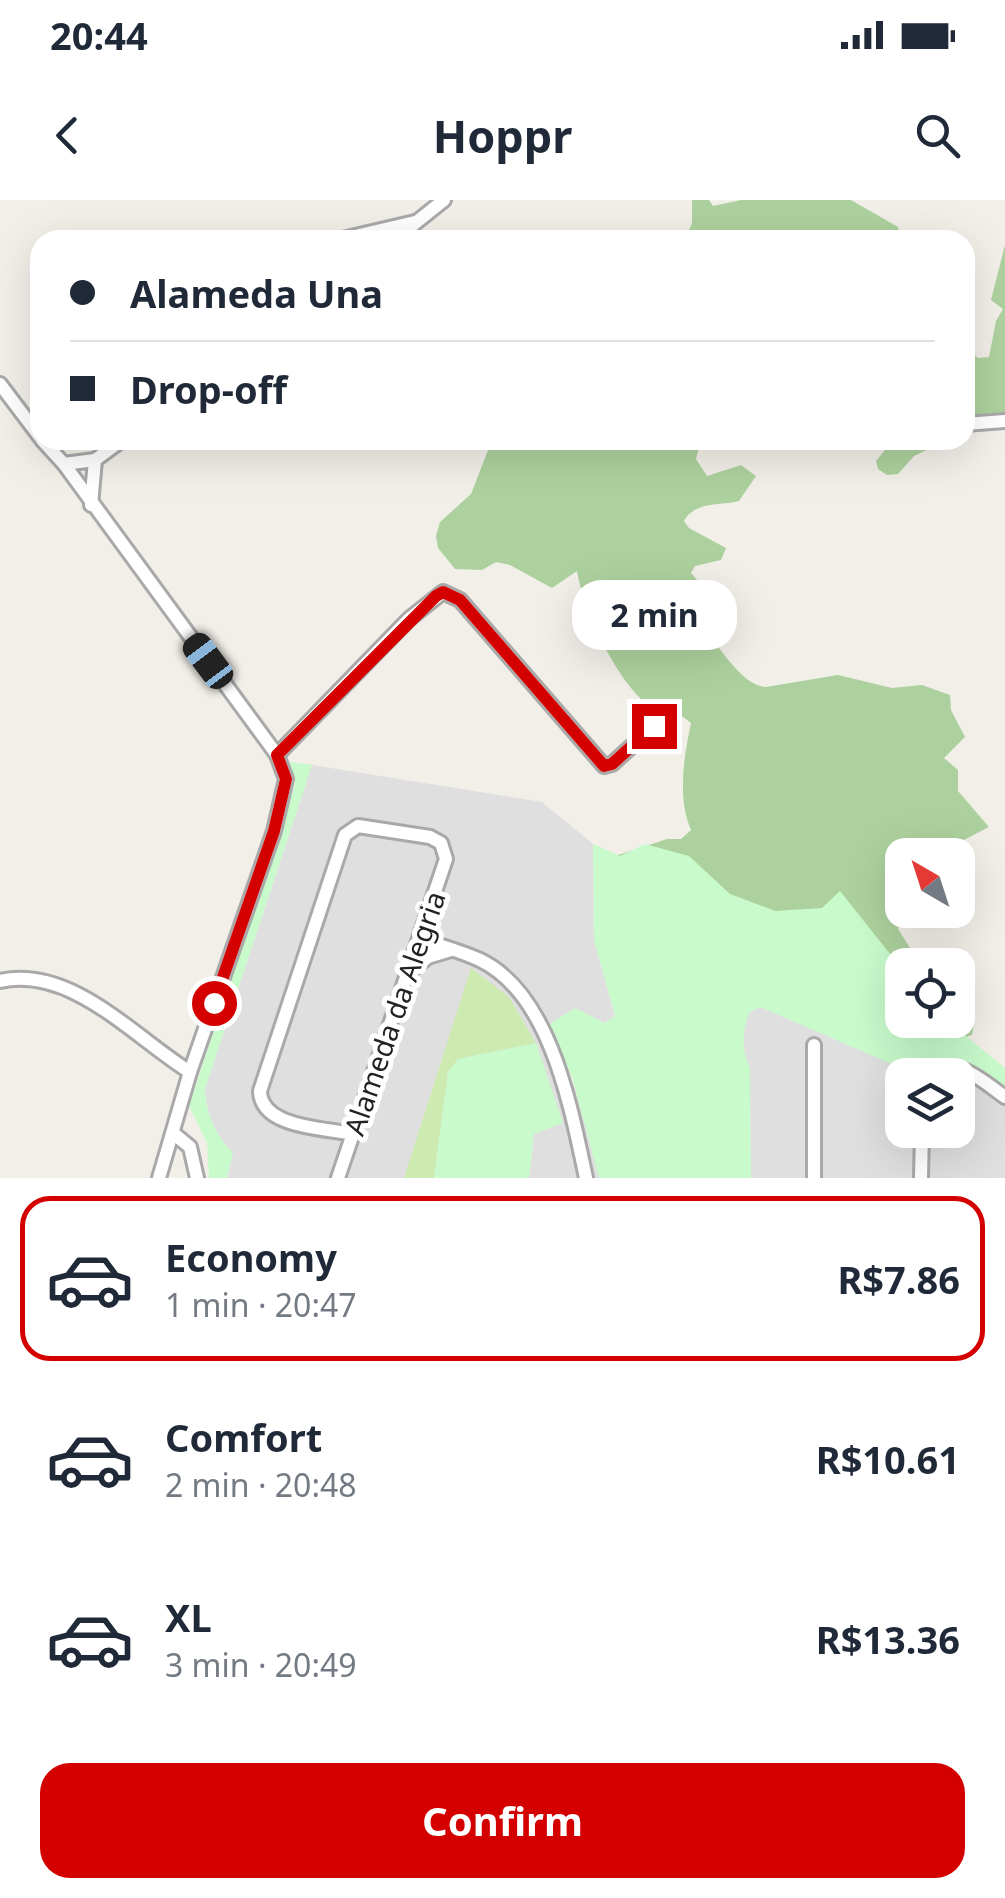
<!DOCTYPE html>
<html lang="en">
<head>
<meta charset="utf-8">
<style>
	body { margin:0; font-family:"Noto Sans",sans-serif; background:#f2f2f3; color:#1f2937; height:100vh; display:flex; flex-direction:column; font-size:38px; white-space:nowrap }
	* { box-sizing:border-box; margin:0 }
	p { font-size:32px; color:#747a83 }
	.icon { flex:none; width:55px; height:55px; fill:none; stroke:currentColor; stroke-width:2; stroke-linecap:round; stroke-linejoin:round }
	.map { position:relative; height:978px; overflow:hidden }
	.details { display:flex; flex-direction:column; background:#fff; flex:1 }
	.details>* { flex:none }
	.banner { position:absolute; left:30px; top:30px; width:945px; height:220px; border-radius:30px; box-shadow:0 10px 40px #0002; display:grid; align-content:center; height:220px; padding:0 40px; background:#fff }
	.needle { width:65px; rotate:321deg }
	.tools { position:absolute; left:885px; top:638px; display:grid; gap:20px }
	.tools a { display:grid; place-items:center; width:90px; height:90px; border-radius:20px; background:#fff; box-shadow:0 10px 40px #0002; font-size:50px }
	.end { position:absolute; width:45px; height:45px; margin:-22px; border:12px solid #d40000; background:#fff; box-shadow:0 0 0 5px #fff }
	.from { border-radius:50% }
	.bubble { position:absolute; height:70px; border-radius:30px; background:#fff; box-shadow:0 10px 40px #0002; font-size:32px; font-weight:700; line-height:70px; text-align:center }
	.car { position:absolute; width:30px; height:60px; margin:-30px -15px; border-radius:12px; box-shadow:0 0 8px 2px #0007; background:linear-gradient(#222 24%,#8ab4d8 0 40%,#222 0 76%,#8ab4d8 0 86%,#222 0) }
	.banner b { display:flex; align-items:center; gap:35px; height:95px; font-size:38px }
	.banner b+b { border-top:2px solid #e0e1e3 }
	.banner i { width:25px; height:25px; background:#1f2937 }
	ul { padding:18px 0 0; list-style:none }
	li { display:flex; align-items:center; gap:30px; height:165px; margin:0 20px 15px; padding:0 20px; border:5px solid transparent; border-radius:30px }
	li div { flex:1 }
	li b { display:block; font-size:38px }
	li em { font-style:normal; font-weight:700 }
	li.active { border-color:#d40000 }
	li>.icon { width:90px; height:90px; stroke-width:1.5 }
	.action { display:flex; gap:20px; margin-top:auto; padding:20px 40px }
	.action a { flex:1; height:115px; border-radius:30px; background:#d40000; color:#fff; font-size:40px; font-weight:700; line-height:115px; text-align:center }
	.status { display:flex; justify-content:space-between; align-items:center; height:70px; padding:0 50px; background:#fff; direction:ltr }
	.status svg { height:28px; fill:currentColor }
	header { display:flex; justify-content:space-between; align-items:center; height:130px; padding:0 40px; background:#fff; font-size:45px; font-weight:700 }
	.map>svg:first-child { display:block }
</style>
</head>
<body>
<div class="status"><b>20:44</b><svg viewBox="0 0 49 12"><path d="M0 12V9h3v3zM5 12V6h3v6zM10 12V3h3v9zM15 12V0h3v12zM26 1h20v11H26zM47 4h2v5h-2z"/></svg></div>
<header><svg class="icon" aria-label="back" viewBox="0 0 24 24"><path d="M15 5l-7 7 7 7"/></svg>Hoppr<svg class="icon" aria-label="search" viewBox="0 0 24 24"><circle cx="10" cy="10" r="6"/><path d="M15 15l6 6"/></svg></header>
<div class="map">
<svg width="1005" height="978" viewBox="0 0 1005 978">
	<rect width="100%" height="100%" fill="#f2efe9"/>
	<g fill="#e0dfdf" fill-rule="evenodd">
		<path d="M 312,565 L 542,602 L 593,644 L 594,740 L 615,816 L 605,823 L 549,825 L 611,978 L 529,978 L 534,934 L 449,872 L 434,978 L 227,978 L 232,953 L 217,935 L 207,913 L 205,889 Z"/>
		<path d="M 708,757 L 902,820 L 1005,868 L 1005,978 L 695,978 ZM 902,875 L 958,875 L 958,930 L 902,930 Z"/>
	</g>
	<path fill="#cdebb0" d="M 471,768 L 509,797 L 536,843 L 458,859 L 448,872 L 434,978 L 404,978 Z"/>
	<g fill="#add19e">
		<path d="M 692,0 L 709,0 L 713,6 L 741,0 L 851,0 L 898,27 L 901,40 L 685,40 L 692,23 Z"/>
		<path d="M 1005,45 L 1005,224 L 965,231 L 965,146 L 978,158 L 989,157 L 996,121 L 1003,109 L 991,100 Z"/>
		<path d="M 492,240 L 701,240 L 696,259 L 707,276 L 741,265 L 756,276 L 739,301 C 719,306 695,301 684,321 L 689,328 L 726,348 L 721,360 L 695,366 L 691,373 L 716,402 L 721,398 L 719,448 C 730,462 747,486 766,487 L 838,475 L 892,488 L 922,485 L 950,495 L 951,510 L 965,537 L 944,558 L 958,570 L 958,591 L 989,627 L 960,642 L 948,655 L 902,655 L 905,710 L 898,729 L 921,765 L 902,765 L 902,820 L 958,820 L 958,795 C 972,807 976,816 972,835 L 952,841 L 922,863 L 862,769 L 620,859 L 612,657 L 667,639 L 681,639 L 691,630 C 677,598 684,556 691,523 L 679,514 L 659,537 L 651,537 L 650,542 L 635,534 L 630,512 L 641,499 C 613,472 583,409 577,371 L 552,388 L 510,365 L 496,362 L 482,370 L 455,369 L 438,348 L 436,336 L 440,322 L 471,294 Z"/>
		<path d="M 893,240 L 947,240 L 914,256 L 898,274 L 887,275 L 878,269 L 876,261 Z"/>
	</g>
	<g fill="#c8facc">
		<path d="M 290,562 L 312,565 L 205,889 C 207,916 214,932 233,953 L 227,978 L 209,978 L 207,943 L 189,906 L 295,584 Z"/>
		<path d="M 593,644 L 620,656 L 645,644 L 689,656 L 730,694 L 775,711 L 822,708 L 840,691 L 902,769 L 902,820 L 946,820 L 1005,868 L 1005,892 L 958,863 L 945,861 L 917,875 L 760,807 L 749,813 C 742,834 741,848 750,868 L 751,978 L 599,978 L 572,877 L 548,825 L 575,808 L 605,823 L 615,816 L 594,740 Z"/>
		<path d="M 536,843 L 563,923 L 534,934 L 529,978 L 434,978 L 448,872 L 458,859 Z"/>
	</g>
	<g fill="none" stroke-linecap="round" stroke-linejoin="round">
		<g stroke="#a9a9a9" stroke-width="18">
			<g id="minor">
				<path d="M 338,40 L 415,22"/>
				<path d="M 394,40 L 444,0"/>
				<path d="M 0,184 L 40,237"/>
				<path d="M 965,224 L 1005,221"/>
				<path d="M 42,240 L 64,264 L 95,260 L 122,240"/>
				<path d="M 64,264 L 277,555 L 286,579 L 274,631 L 190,872 L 159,978"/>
				<path d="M 91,305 L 95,260"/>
				<path d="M 277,555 L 409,419 L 443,392 L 460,400 L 604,566 L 612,564 L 654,526"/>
				<path d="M 421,739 C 440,746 461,751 480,760 C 551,794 571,909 586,978"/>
				<path d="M 410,771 L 428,757 L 451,750"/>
				<path d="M 0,781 C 71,765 135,838 190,872"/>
				<path d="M 814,845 L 814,978"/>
				<path d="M 929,875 C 956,854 982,881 1005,897"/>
				<path d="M 173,933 L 190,947 L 197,978"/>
				<path d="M 338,978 L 446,659 L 441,643 L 430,637 L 358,626 L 345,635 L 260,891 C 261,928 325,928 353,934"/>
				<path d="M 921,978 L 922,930"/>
			</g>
		</g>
		<use href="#minor" stroke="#fff" stroke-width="12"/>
	</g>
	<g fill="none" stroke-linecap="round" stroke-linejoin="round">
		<path stroke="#d40000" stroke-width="12" d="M 214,803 L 274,631 L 286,579 L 277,555 L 436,396 L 443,392 L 460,400 L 604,566 L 612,564 L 654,526"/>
	</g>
	<g text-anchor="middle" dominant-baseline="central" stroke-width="10" stroke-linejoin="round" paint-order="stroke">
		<g font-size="28" fill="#222" stroke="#fff">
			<text transform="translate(394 813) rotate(-71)">Alameda da Alegria</text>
		</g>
	</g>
</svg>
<div class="tools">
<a><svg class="needle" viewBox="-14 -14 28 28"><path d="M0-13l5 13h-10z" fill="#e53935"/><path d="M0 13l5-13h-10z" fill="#747a83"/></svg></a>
<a><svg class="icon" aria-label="locate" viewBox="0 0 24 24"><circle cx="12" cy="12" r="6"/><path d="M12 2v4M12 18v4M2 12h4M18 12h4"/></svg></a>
<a><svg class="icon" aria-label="layers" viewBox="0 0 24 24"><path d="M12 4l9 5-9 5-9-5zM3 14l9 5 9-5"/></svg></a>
</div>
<i class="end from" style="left:214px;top:803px"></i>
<i class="end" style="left:654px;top:526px"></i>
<div class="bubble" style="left:572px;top:380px;width:165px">2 min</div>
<i class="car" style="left:208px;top:461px;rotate:323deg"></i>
<div class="banner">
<b><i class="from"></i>Alameda Una</b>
<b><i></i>Drop-off</b>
</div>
</div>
<section class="details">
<ul>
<li class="active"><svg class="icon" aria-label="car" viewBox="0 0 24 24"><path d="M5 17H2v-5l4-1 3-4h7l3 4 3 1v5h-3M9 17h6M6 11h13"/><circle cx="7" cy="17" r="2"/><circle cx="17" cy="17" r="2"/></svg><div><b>Economy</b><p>1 min · 20:47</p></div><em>R$7.86</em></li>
<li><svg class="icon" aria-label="car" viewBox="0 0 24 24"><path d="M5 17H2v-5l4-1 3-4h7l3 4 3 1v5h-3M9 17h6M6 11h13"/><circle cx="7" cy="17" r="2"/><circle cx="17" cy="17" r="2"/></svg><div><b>Comfort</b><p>2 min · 20:48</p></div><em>R$10.61</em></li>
<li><svg class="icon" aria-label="car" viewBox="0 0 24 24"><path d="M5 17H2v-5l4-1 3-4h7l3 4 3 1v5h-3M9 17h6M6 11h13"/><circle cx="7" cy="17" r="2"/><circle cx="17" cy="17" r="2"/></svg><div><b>XL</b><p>3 min · 20:49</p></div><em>R$13.36</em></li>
</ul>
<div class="action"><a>Confirm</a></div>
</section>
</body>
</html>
